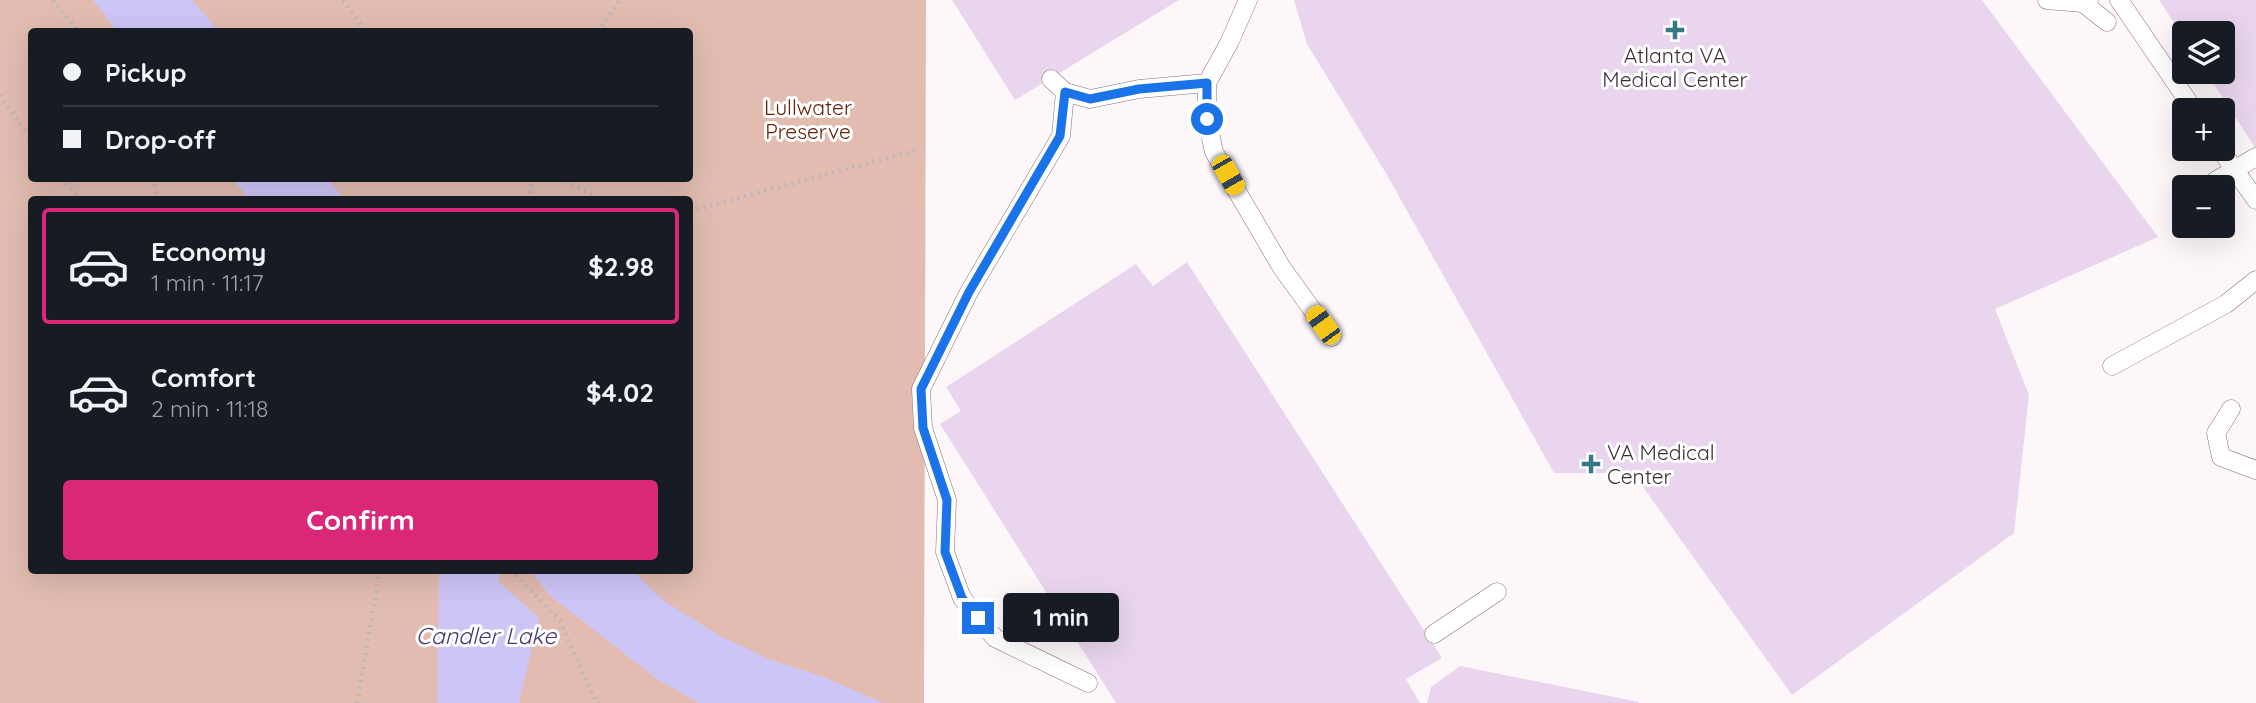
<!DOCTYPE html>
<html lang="en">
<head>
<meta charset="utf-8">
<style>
	body { margin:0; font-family:Quicksand,sans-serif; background:#242831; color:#f1f3f6; height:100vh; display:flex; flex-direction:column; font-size:26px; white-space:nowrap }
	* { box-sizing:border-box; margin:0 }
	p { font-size:23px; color:#9ea1a6 }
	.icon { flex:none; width:38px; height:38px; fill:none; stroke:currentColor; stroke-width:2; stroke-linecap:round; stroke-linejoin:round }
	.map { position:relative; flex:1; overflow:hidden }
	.details { position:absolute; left:28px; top:196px; width:665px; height:378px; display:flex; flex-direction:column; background:#171b24; border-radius:7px; box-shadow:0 7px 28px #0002 }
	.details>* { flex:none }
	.banner { position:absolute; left:28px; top:28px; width:665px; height:154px; border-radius:7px; box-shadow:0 7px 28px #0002; display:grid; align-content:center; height:154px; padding:0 35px; background:#171b24 }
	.tools { position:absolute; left:2172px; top:21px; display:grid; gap:14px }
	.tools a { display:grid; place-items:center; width:63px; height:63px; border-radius:7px; background:#171b24; box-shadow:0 7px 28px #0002; font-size:35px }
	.end { position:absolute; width:32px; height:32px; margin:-16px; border:9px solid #1a73e8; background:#fff; box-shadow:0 0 0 4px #fff }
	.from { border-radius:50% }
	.bubble { position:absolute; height:49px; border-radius:7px; background:#171b24; box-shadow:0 7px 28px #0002; font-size:23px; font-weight:700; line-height:49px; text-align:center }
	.car { position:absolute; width:21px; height:42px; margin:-21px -10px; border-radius:9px; box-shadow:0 0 5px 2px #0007; background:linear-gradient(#f5c518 24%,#345 0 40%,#f5c518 0 76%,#345 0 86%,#f5c518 0) }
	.banner b { display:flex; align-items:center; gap:24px; height:66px; font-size:26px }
	.banner b+b { border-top:2px solid #363941 }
	.banner i { width:18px; height:18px; background:#f1f3f6 }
	ul { padding:12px 0 0; list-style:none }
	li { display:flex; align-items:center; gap:21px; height:116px; margin:0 14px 10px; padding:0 21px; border:4px solid transparent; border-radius:7px }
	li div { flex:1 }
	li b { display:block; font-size:26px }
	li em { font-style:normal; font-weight:700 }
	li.active { border-color:#db2777 }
	li>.icon { width:63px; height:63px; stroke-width:1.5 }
	.primary-button { display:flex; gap:14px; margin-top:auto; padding:14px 35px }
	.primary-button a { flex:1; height:80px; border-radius:7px; background:#db2777; color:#fff; font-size:28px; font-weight:700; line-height:80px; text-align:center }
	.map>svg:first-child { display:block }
</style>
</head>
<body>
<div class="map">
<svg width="2256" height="703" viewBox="0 0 2256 703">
	<rect width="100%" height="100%" fill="#fdf7fa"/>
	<path fill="#e2bcb0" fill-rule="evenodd" d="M 0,0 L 926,0 L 924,703 L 0,703 ZM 32,32 L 690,32 L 690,178 L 32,178 ZM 32,200 L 690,200 L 690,570 L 32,570 Z"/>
	<g fill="#cec5f7">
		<path d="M 93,0 L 192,0 L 219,31 L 117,31 Z"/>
		<path d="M 232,179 L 328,179 L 344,199 L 249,199 Z"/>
		<path d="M 439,571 L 483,571 L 494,577 L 539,618 L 519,703 L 437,703 Z"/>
		<path d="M 531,571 L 633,571 L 663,600 L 718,635 L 771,660 L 824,677 L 883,703 L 699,703 L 657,679 L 549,595 Z"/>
	</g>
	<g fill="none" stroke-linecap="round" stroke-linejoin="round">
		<path stroke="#cec5f7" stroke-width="10" d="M 494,577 L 496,570"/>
	</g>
	<g fill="#e9d6ee">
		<path d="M 952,0 L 1179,0 L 1015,100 Z"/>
		<path d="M 1294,0 L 1982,0 L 2158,237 L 1995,309 L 2029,395 L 2014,533 L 1792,695 L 1633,473 L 1554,473 L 1387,175 L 1307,44 Z"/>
		<path d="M 2159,0 L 2256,0 L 2256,149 L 2206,72 L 2222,72 L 2222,33 L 2184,33 L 2184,38 Z"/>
		<path d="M 1187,262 L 1442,658 L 1406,679 L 1420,703 L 1116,703 L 940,424 L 961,411 L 946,387 L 1136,264 L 1153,286 Z"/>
		<path d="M 1460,666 L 1639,702 L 1639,703 L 1427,703 L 1431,687 Z"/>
	</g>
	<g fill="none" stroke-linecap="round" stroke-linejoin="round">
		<g stroke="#8a707d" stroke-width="19">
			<g id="service">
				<path d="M 1248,0 L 1229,43 L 1207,83 L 1207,119 L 1214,152 L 1282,268 L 1332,337"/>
				<path d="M 2047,0 L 2083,3"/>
				<path d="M 2089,0 L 2083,3 L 2107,22"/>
				<path d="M 2119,0 L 2194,110"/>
				<path d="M 1051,79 L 1065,92 L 1090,99 L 1139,89 L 1207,83"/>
				<path d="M 1065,92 L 1061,136 L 969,292 L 921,389 L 923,428 L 947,500 L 945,552 L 962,598 L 995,638 L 1088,683"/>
				<path d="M 2220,149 L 2256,200"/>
				<path d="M 2215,181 L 2256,157"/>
				<path d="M 2112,366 L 2226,304 L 2256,280"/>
				<path d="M 2231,409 L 2216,433 L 2221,457 L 2256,470"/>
				<path d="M 1434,634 L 1497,592"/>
			</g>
		</g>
		<g stroke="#beb6ba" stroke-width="4.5" stroke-dasharray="2 5" stroke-linecap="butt">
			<path d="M 53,0 L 79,32"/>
			<path d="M 343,0 L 366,32"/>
			<path d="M 598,32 L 620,0"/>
			<path d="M 0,95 L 32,141"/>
			<path d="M 61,178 L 80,200"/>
			<path d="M 153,178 L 158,200"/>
			<path d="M 559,178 L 602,200"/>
			<path d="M 529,200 L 533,178"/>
			<path d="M 690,211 L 917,150"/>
			<path d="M 511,570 L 560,621 L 595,699 L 599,703"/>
			<path d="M 357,703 L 380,570"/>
		</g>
		<use href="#service" stroke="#fff" stroke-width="18"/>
	</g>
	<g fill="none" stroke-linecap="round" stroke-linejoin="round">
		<path stroke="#1a73e8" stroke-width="9" d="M 978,618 L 962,598 L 945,552 L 947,500 L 923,428 L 921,389 L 969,292 L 1060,136 L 1065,92 L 1090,99 L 1139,89 L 1207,83 L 1207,119"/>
	</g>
	<g fill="#357988" stroke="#fff" stroke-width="2.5">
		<path d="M1671.5 19.5h7v7h7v7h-7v7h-7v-7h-7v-7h7z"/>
		<path d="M1587.5 453.5h7v7h7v7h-7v7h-7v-7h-7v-7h7z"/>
	</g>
	<g text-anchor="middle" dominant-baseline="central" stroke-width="6" stroke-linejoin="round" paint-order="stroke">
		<g font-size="21" fill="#3b2f35" stroke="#fff">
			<text x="1675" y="55">Atlanta VA<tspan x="1675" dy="24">Medical Center</tspan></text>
			<text x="1607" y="452" text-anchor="start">VA Medical<tspan x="1607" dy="24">Center</tspan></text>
		</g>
		<g font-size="21" fill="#63220c" stroke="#fff">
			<text x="808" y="107">Lullwater<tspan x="808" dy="24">Preserve</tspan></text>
		</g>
		<g font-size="23" font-style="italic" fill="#483874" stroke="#fff">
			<text x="486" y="635">Candler Lake</text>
		</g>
	</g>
</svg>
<div class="tools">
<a><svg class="icon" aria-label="layers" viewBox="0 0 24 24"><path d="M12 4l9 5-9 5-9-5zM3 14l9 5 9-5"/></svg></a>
<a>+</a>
<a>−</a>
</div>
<i class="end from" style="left:1207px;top:119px"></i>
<i class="end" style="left:978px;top:618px"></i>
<div class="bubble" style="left:1003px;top:593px;width:116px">1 min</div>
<i class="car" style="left:1228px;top:175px;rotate:150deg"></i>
<i class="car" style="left:1323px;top:325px;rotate:324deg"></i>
<div class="banner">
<b><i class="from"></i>Pickup</b>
<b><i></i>Drop-off</b>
</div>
<section class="details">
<ul>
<li class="active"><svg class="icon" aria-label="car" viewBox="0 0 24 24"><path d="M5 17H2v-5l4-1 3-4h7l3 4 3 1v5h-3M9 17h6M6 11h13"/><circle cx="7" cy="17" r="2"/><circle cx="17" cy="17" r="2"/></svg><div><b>Economy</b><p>1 min · 11:17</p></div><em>$2.98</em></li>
<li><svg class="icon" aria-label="car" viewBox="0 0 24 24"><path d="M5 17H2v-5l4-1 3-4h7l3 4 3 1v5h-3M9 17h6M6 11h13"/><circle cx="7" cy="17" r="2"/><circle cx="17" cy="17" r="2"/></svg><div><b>Comfort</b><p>2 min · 11:18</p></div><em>$4.02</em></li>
</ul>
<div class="primary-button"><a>Confirm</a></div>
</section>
</div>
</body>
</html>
